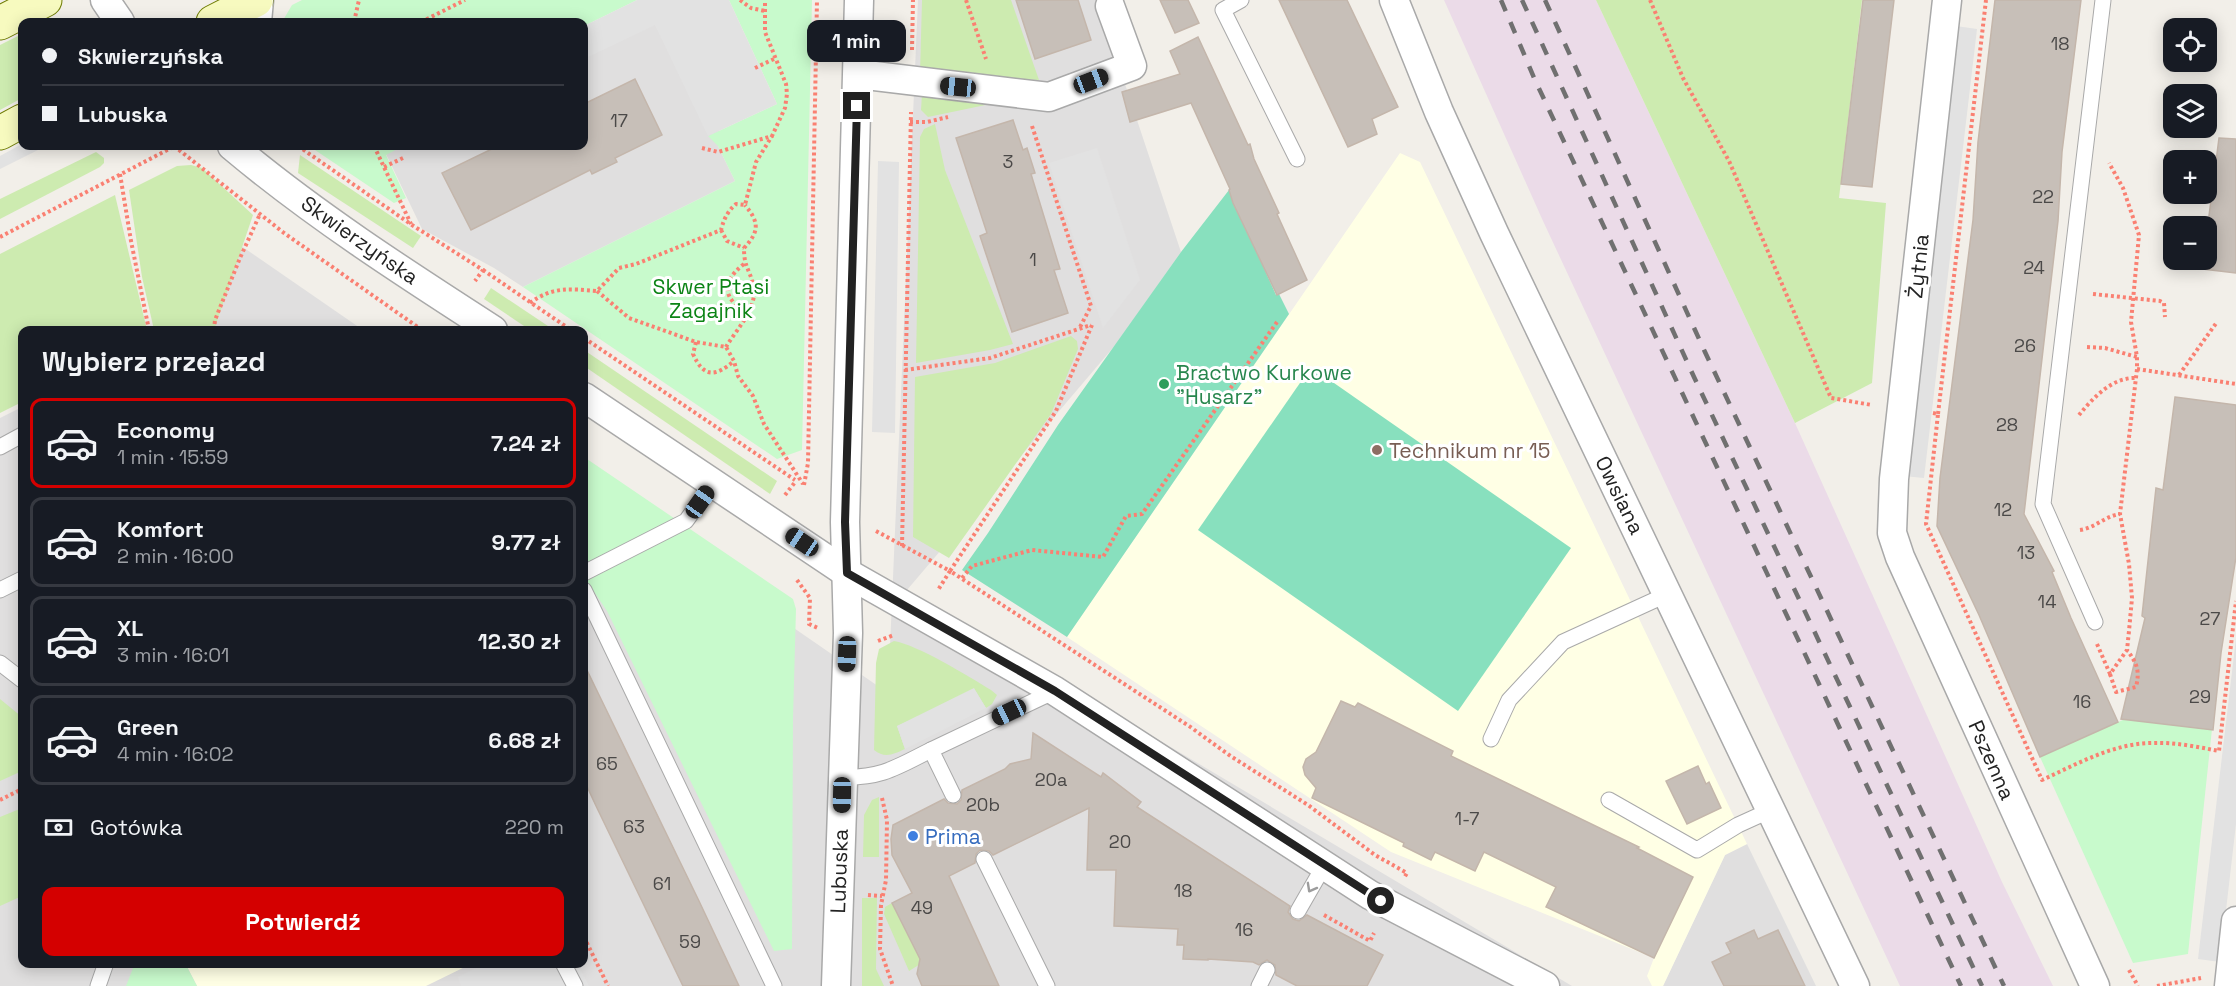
<!DOCTYPE html>
<html lang="pl">
<head>
<meta charset="utf-8">
<style>
	body { margin:0; font-family:"Space Grotesk",sans-serif; background:#242831; color:#f1f3f6; height:100vh; display:flex; flex-direction:column; font-size:22px; white-space:nowrap }
	* { box-sizing:border-box; margin:0 }
	p { font-size:20px; color:#9ea1a6 }
	.icon { flex:none; width:33px; height:33px; fill:none; stroke:currentColor; stroke-width:2; stroke-linecap:round; stroke-linejoin:round }
	.map { position:relative; flex:1; overflow:hidden }
	.drawer { position:absolute; left:18px; top:326px; width:570px; height:642px; display:flex; flex-direction:column; background:#171b24; border-radius:12px; box-shadow:0 3px 15px #0003 }
	.drawer>* { flex:none }
	.banner { position:absolute; left:18px; top:18px; width:570px; height:132px; border-radius:12px; box-shadow:0 3px 15px #0003; display:grid; align-content:center; height:132px; padding:0 24px; background:#171b24 }
	.fabs { position:absolute; left:2163px; top:18px; display:grid; gap:12px }
	.fabs a { display:grid; place-items:center; width:54px; height:54px; border-radius:12px; background:#171b24; box-shadow:0 3px 15px #0003; font-size:30px }
	.end { position:absolute; width:27px; height:27px; margin:-14px; border:8px solid #222; background:#fff; box-shadow:0 0 0 3px #fff }
	.from { border-radius:50% }
	.bubble { position:absolute; height:42px; border-radius:12px; background:#171b24; box-shadow:0 3px 15px #0003; font-size:20px; font-weight:800; line-height:42px; text-align:center }
	.car { position:absolute; width:18px; height:36px; margin:-18px -9px; border-radius:8px; box-shadow:0 0 4px 2px #0007; background:linear-gradient(#222 24%,#8ab4d8 0 40%,#222 0 76%,#8ab4d8 0 86%,#222 0) }
	.banner b { display:flex; align-items:center; gap:21px; height:57px; font-size:22px }
	.banner b+b { border-top:2px solid #363941 }
	.banner i { width:15px; height:15px; background:#f1f3f6 }
	ul { padding:0; list-style:none }
	li { display:flex; align-items:center; gap:18px; height:90px; margin:0 12px 9px; padding:0 12px; border:3px solid #363941; border-radius:12px }
	li div { flex:1 }
	li b { display:block; font-size:22px }
	li em { font-style:normal; font-weight:800 }
	li.selected { border-color:#d40000 }
	li>.icon { width:54px; height:54px; stroke-width:1.5 }
	h2 { padding:0 24px; font-size:27px; line-height:72px }
	.pay { display:flex; align-items:center; gap:15px; height:66px; padding:0 24px; font-size:22px }
	.pay p { margin-inline-start:auto }
	.cta { display:flex; gap:12px; margin-top:auto; padding:12px 24px }
	.cta a { flex:1; height:69px; border-radius:12px; background:#d40000; color:#fff; font-size:24px; font-weight:800; line-height:69px; text-align:center }
	.map>svg:first-child { display:block }
</style>
</head>
<body>
<div class="map">
<svg width="2236" height="986" viewBox="0 0 2236 986">
	<rect width="100%" height="100%" fill="#f2efe9"/>
	<g fill="#e0dfdf">
		<path d="M 729,0 L 718,146 L 735,181 L 523,287 L 494,268 L 422,229 L 386,154 L 403,146 L 584,146 L 584,26 Z"/>
		<path d="M 918,0 L 1097,0 L 1181,252 L 1117,343 L 907,590 L 1572,986 L 0,986 L 0,418 L 22,407 L 22,963 L 584,963 L 584,483 L 888,693 Z"/>
		<path d="M 221,232 L 363,330 L 181,330 Z"/>
		<path d="M 1747,844 L 1816,986 L 1663,986 L 1725,855 Z"/>
	</g>
	<path fill="#ebdbe8" d="M 1444,0 L 1596,0 L 1795,423 L 2002,882 L 2053,986 L 1900,986 L 1543,221 Z"/>
	<g fill="#ffffe5">
		<path d="M 1400,153 L 1420,162 L 1747,844 L 1725,855 L 1663,986 L 1652,986 L 1647,976 L 1654,958 L 1391,852 L 1067,637 Z"/>
		<path d="M 185,963 L 473,963 L 426,986 L 197,986 Z"/>
	</g>
	<g fill="#cdebb0">
		<path d="M 922,0 L 1011,0 L 1039,80 L 920,74 Z"/>
		<path d="M 1596,0 L 1862,0 L 1839,198 L 1886,203 L 1872,383 L 1795,423 Z"/>
		<path d="M 22,34 L 22,98 L 0,110 L 0,45 Z"/>
		<path d="M 922,93 L 1000,102 L 928,117 L 921,110 Z"/>
		<path d="M 935,124 L 945,170 L 1013,344 L 990,350 L 916,363 L 920,137 L 924,129 Z"/>
		<path d="M 96,152 L 104,158 L 104,163 L 100,167 L 0,219 L 0,199 Z"/>
		<path d="M 300,155 L 421,236 L 413,248 L 298,173 Z"/>
		<path d="M 191,165 L 202,168 L 253,215 L 214,330 L 154,330 L 142,277 L 129,190 L 177,166 Z"/>
		<path d="M 115,195 L 147,330 L 22,330 L 22,402 L 0,413 L 0,254 Z"/>
		<path d="M 491,288 L 554,330 L 530,330 L 484,299 Z"/>
		<path d="M 1071,336 L 1077,341 L 1078,349 L 1051,414 L 949,558 L 913,537 L 915,377 L 995,363 Z"/>
		<path d="M 584,350 L 777,481 L 770,494 L 584,366 Z"/>
		<path d="M 894,641 C 918,645 968,676 991,690 L 997,695 L 992,704 L 986,708 L 976,692 L 897,726 L 905,749 C 894,754 885,759 874,750 L 876,663 L 879,649 Z"/>
		<path d="M 0,699 L 22,717 L 22,771 L 0,781 Z"/>
		<path d="M 879,797 L 879,857 L 863,857 L 864,815 L 872,800 Z"/>
		<path d="M 22,808 L 22,896 L 0,906 L 0,817 Z"/>
		<path d="M 862,898 L 877,898 L 876,969 L 884,986 L 862,986 Z"/>
		<path d="M 892,903 L 922,963 L 909,971 L 884,914 L 885,907 Z"/>
	</g>
	<g fill="#c8facc">
		<path d="M 302,0 L 637,0 L 584,26 L 584,22 L 282,22 L 292,5 Z"/>
		<path d="M 729,0 L 812,0 L 802,450 L 777,459 L 523,287 L 735,181 L 718,146 L 708,136 L 777,104 Z"/>
		<path d="M 309,146 L 403,146 L 386,155 L 406,198 L 394,203 Z"/>
		<path d="M 584,457 L 793,599 L 796,609 L 793,718 L 792,949 L 774,951 L 607,611 L 584,577 Z"/>
		<path d="M 2125,719 L 2212,729 L 2188,954 L 2133,963 L 2040,757 Z"/>
		<path d="M 135,963 L 185,963 L 197,986 L 126,986 Z"/>
	</g>
	<g fill="#88e0be">
		<path d="M 1229,190 L 1276,295 L 1279,294 L 1289,314 L 1067,637 L 962,570 L 988,533 L 1058,425 L 1181,252 Z"/>
		<path d="M 1311,367 L 1571,548 L 1458,711 L 1198,530 Z"/>
	</g>
	<g fill="#e2e2e2">
		<path d="M 637,0 L 729,0 L 777,104 L 708,136 L 655,25 L 584,59 L 584,26 Z"/>
		<path d="M 1956,26 L 1977,29 L 1924,478 L 1903,476 Z"/>
		<path d="M 22,144 L 22,146 L 46,146 L 0,169 L 0,156 Z"/>
		<path d="M 1097,148 L 1140,280 L 1103,328 L 1049,163 Z"/>
		<path d="M 878,161 L 899,162 L 895,433 L 872,432 Z"/>
		<path d="M 2236,638 L 2236,824 L 2220,962 L 2198,959 Z"/>
		<path d="M 974,688 L 986,708 L 905,749 L 897,726 Z"/>
		<path d="M 486,963 L 577,963 L 589,986 L 461,986 L 458,977 Z"/>
	</g>
	<g fill="#c7bfb8" stroke="#c4b6ab" stroke-width="1.5">
		<path d="M 1016,0 L 1078,0 L 1091,40 L 1035,59 Z"/>
		<path d="M 1160,0 L 1188,0 L 1199,23 L 1175,33 Z"/>
		<path d="M 1279,0 L 1347,0 L 1398,107 L 1372,119 L 1377,134 L 1348,147 Z"/>
		<path d="M 1863,0 L 1894,0 L 1872,187 L 1841,184 Z"/>
		<path d="M 1995,0 L 2081,0 L 2062,152 L 2058,221 L 2024,514 L 2054,571 L 2052,572 L 2071,618 L 2118,722 L 2040,757 L 1979,615 L 1937,526 L 1940,478 L 1973,220 L 1978,142 Z"/>
		<path d="M 1198,37 L 1248,145 L 1250,144 L 1254,159 L 1279,213 L 1277,214 L 1307,280 L 1277,295 L 1233,203 L 1229,190 L 1230,189 L 1191,103 L 1130,122 L 1122,92 L 1180,74 L 1170,51 Z"/>
		<path d="M 635,79 L 662,135 L 615,158 L 617,162 L 592,174 L 590,170 L 471,230 L 442,173 L 498,146 L 584,146 L 584,104 Z"/>
		<path d="M 1013,120 L 1023,150 L 1027,148 L 1035,173 L 1031,174 L 1060,269 L 1054,270 L 1068,313 L 1012,332 L 980,236 L 987,233 L 956,138 Z"/>
		<path d="M 2219,138 L 2236,139 L 2236,273 L 2203,269 L 2204,260 L 2206,260 L 2206,239 Z"/>
		<path d="M 2175,397 L 2236,405 L 2236,557 L 2221,653 L 2213,730 L 2121,719 L 2145,618 L 2142,616 L 2156,488 L 2163,490 Z"/>
		<path d="M 584,664 L 699,901 L 739,986 L 683,986 L 597,808 L 584,780 Z"/>
		<path d="M 1341,701 L 1355,707 L 1358,703 L 1453,751 L 1451,756 L 1639,847 L 1637,848 L 1693,877 L 1654,958 L 1546,907 L 1556,887 L 1484,852 L 1475,871 L 1435,852 L 1431,860 L 1403,846 L 1404,843 L 1312,798 L 1316,788 L 1305,775 L 1303,767 L 1306,759 L 1316,752 Z"/>
		<path d="M 1033,733 L 1101,777 L 1103,773 L 1141,802 L 1137,807 L 1290,906 L 1288,912 L 1293,919 L 1299,921 L 1307,915 L 1383,955 L 1367,986 L 1297,986 L 1276,975 L 1275,965 L 1267,960 L 1259,965 L 1253,962 L 1208,959 L 1208,960 L 1183,959 L 1184,945 L 1177,945 L 1178,929 L 1114,926 L 1116,870 L 1087,870 L 1089,808 L 993,855 L 989,851 L 980,850 L 976,854 L 975,863 L 949,876 L 999,986 L 922,986 L 917,974 L 920,959 L 892,903 L 912,893 L 892,855 L 891,839 L 893,825 L 944,799 L 948,803 L 957,804 L 961,800 L 962,790 L 1005,769 L 1010,764 L 1031,759 Z"/>
		<path d="M 1698,766 L 1706,784 L 1709,782 L 1721,808 L 1687,824 L 1666,781 Z"/>
		<path d="M 1754,930 L 1758,939 L 1778,930 L 1805,986 L 1724,986 L 1712,962 L 1731,953 L 1726,943 Z"/>
	</g>
	<g fill="none" stroke-linecap="round" stroke-linejoin="round">
		<g stroke="#a9a9a9" stroke-width="17">
			<g id="service">
				<path d="M 1241,0 L 1223,10 L 1297,159"/>
				<path d="M 0,447 L 22,435"/>
				<path d="M 584,573 L 686,521 L 714,482"/>
				<path d="M 0,590 L 22,579"/>
				<path d="M 584,590 L 774,986"/>
				<path d="M 2095,622 L 2043,504 L 2103,0"/>
				<path d="M 0,663 L 22,680"/>
				<path d="M 1491,739 L 1509,700 L 1563,642 L 1668,594"/>
				<path d="M 843,777 C 882,778 897,767 931,750"/>
				<path d="M 953,795 L 931,750 L 1055,691"/>
				<path d="M 1609,800 L 1697,850 L 1738,825 L 1771,810"/>
				<path d="M 984,859 L 1047,986"/>
				<path d="M 1298,911 L 1325,864"/>
				<path d="M 563,963 L 575,986"/>
				<path d="M 98,986 L 106,963"/>
				<path d="M 1259,986 L 1267,970"/>
			</g>
		</g>
		<g stroke="#a9a9a9" stroke-width="31">
			<g id="minor">
				<path d="M 105,0 L 120,22"/>
				<path d="M 1394,0 L 1439,112 L 1494,233 L 1855,986"/>
				<path d="M 1947,0 L 1894,479 L 1892,533 L 1900,557 L 2095,986"/>
				<path d="M 257,22 L 259,0"/>
				<path d="M 858,74 L 1049,97 L 1132,66 L 1110,6"/>
				<path d="M 232,146 C 313,214 403,272 493,330"/>
				<path d="M 584,397 L 847,573 L 1055,691 L 1370,895 L 1545,986"/>
				<path d="M 836,986 L 848,633 L 845,522 L 859,0"/>
				<path d="M 2229,986 L 2236,921"/>
			</g>
		</g>
		<g stroke="#707d05" stroke-width="35">
			<g id="secondary">
				<path d="M 213,22 L 256,0"/>
				<path d="M 0,23 L 45,0"/>
				<path d="M 0,133 L 22,121"/>
			</g>
		</g>
		<g stroke="#fa8072" stroke-width="4" stroke-dasharray="3 3" stroke-linecap="butt">
			<path d="M 740,0 L 751,8 L 765,11"/>
			<path d="M 966,0 L 986,59"/>
			<path d="M 1650,0 L 1683,78 L 1729,161 L 1831,398 L 1872,405"/>
			<path d="M 354,22 L 359,0"/>
			<path d="M 421,22 L 465,0"/>
			<path d="M 912,50 L 913,0"/>
			<path d="M 755,68 L 776,58"/>
			<path d="M 910,122 L 927,122 L 948,117"/>
			<path d="M 1032,126 L 1091,306 L 1079,329"/>
			<path d="M 174,146 L 284,233 L 422,330"/>
			<path d="M 298,146 L 412,225 L 483,270 L 475,281"/>
			<path d="M 374,146 L 411,224"/>
			<path d="M 702,148 L 718,152 L 772,136 L 785,108 L 787,94 L 786,84 L 765,32 L 765,0"/>
			<path d="M 384,167 L 403,158"/>
			<path d="M 120,174 L 131,241 L 149,330"/>
			<path d="M 721,230 L 727,241 L 744,248"/>
			<path d="M 0,237 L 175,146"/>
			<path d="M 744,264 C 719,284 724,297 747,315"/>
			<path d="M 483,270 L 571,330"/>
			<path d="M 597,291 L 629,318 L 696,342 L 726,347 L 734,361 L 738,376 L 753,396 L 764,424 L 803,484"/>
			<path d="M 2093,294 L 2160,301 L 2164,303 L 2165,317"/>
			<path d="M 530,303 C 553,286 570,289 597,291 L 619,268 L 636,264 L 721,230 C 724,219 727,212 736,204 L 745,205 L 756,162 L 772,136"/>
			<path d="M 1092,325 L 1056,411 L 950,571 L 1189,726 L 1232,757 L 1308,805 L 1375,855 L 1407,873 L 1404,878"/>
			<path d="M 214,330 L 215,320 L 240,258 L 260,214"/>
			<path d="M 584,338 L 795,480"/>
			<path d="M 696,342 L 693,354 C 704,378 715,377 734,361"/>
			<path d="M 726,347 C 737,328 759,308 753,284 C 749,268 744,267 744,248 C 760,231 759,222 745,205"/>
			<path d="M 2087,347 L 2105,348 L 2137,357"/>
			<path d="M 2137,369 L 2236,384"/>
			<path d="M 905,370 L 990,358 L 1091,325"/>
			<path d="M 2179,375 L 2217,322"/>
			<path d="M 1933,413 L 1938,414 L 1926,524 L 2042,780 C 2077,764 2114,743 2153,743 C 2175,742 2198,747 2219,751 L 2236,601"/>
			<path d="M 1938,414 L 1986,0"/>
			<path d="M 2079,415 C 2093,398 2112,377 2136,378"/>
			<path d="M 804,485 L 808,463 L 817,0"/>
			<path d="M 785,495 L 796,481"/>
			<path d="M 2080,530 C 2095,528 2105,516 2120,514"/>
			<path d="M 876,531 L 950,571 L 938,590"/>
			<path d="M 902,546 L 911,112"/>
			<path d="M 962,578 L 972,566 L 1032,550 L 1103,557 L 1126,516 L 1142,514 L 1277,322"/>
			<path d="M 797,580 L 810,598 L 809,624 L 818,628"/>
			<path d="M 878,641 L 894,635"/>
			<path d="M 2097,644 L 2110,674 L 2127,650 L 2129,631 L 2132,598 L 2129,564 L 2120,514 L 2137,369 L 2137,357 L 2131,322 L 2139,235 L 2123,188 L 2109,163"/>
			<path d="M 2110,674 L 2116,692 L 2136,687 C 2140,671 2137,663 2127,650"/>
			<path d="M 882,798 L 887,820 L 886,880 L 881,905 L 880,949 L 893,986"/>
			<path d="M 0,800 L 22,789"/>
			<path d="M 868,895 L 882,896"/>
			<path d="M 1324,915 L 1370,941 L 1374,933"/>
			<path d="M 584,937 L 608,986"/>
			<path d="M 2129,970 L 2138,986"/>
			<path d="M 2157,986 L 2201,978"/>
		</g>
		<use href="#service" stroke="#fff" stroke-width="15"/>
		<use href="#minor" stroke="#fff" stroke-width="28"/>
		<use href="#secondary" stroke="#f7fabf" stroke-width="33"/>
		<g stroke="#707070" stroke-width="4.5" stroke-dasharray="12 12" stroke-linecap="butt">
			<path d="M 1501,0 L 1535,80 L 1961,986"/>
			<path d="M 1522,0 L 1694,377 L 1982,986"/>
			<path d="M 1545,0 L 1705,352 L 2004,986"/>
		</g>
	</g>
	<defs><path id="oneway-chevron" d="M-2-3.5L2.5 0L-2 3.5" fill="none" stroke-width="1.6" stroke-linecap="round" stroke-linejoin="round" transform="scale(1.5)"/></defs>
	<use stroke="#9c9c9c" href="#oneway-chevron" transform="translate(1311 888) rotate(119)"/>
	<g fill="none" stroke-linecap="round" stroke-linejoin="round">
		<path stroke="#222" stroke-width="8" d="M 857,106 L 845,522 L 847,573 L 1055,691 L 1381,901"/>
	</g>
	<circle fill="#2e9e5b" stroke="#fff" stroke-width="2" cx="1164" cy="384" r="6"/>
	<circle fill="#8d6e63" stroke="#fff" stroke-width="2" cx="1377" cy="450" r="6"/>
	<circle fill="#3f7fe0" stroke="#fff" stroke-width="2" cx="913" cy="836" r="6"/>
	<g text-anchor="middle" dominant-baseline="central" stroke-width="6" stroke-linejoin="round" paint-order="stroke">
		<g font-size="18" fill="#4b4948">
			<text x="2060" y="43">18</text>
			<text x="619" y="120">17</text>
			<text x="1008" y="161">3</text>
			<text x="2043" y="196">22</text>
			<text x="1033" y="259">1</text>
			<text x="2034" y="267">24</text>
			<text x="2025" y="345">26</text>
			<text x="2007" y="424">28</text>
			<text x="2003" y="509">12</text>
			<text x="2026" y="552">13</text>
			<text x="2047" y="601">14</text>
			<text x="2210" y="618">27</text>
			<text x="2200" y="696">29</text>
			<text x="2082" y="701">16</text>
			<text x="607" y="763">65</text>
			<text x="1051" y="779">20a</text>
			<text x="983" y="804">20b</text>
			<text x="1467" y="818">1-7</text>
			<text x="634" y="826">63</text>
			<text x="1120" y="841">20</text>
			<text x="662" y="883">61</text>
			<text x="1183" y="890">18</text>
			<text x="922" y="907">49</text>
			<text x="1244" y="929">16</text>
			<text x="690" y="941">59</text>
		</g>
		<g font-size="21" fill="#222" stroke="#fff">
			<text transform="translate(360 240) rotate(35)">Skwierzyńska</text>
			<text transform="translate(1918 266) rotate(-84)">Żytnia</text>
			<text transform="translate(1620 495) rotate(64)">Owsiana</text>
			<text transform="translate(1992 760) rotate(66)">Pszenna</text>
			<text transform="translate(839 871) rotate(-88)">Lubuska</text>
		</g>
		<g font-size="21" fill="#0c8416" stroke="#fff">
			<text x="711" y="286">Skwer Ptasi<tspan x="711" dy="24">Zagajnik</tspan></text>
		</g>
		<g font-size="21" fill="#27864d" stroke="#fff" text-anchor="start">
			<text x="1176" y="372">Bractwo Kurkowe<tspan x="1176" dy="24">"Husarz"</tspan></text>
		</g>
		<g font-size="21" fill="#785e54" stroke="#fff" text-anchor="start">
			<text x="1389" y="450">Technikum nr 15</text>
		</g>
		<g font-size="21" fill="#366cbe" stroke="#fff" text-anchor="start">
			<text x="925" y="836">Prima</text>
		</g>
	</g>
</svg>
<div class="fabs">
<a><svg class="icon" aria-label="locate" viewBox="0 0 24 24"><circle cx="12" cy="12" r="6"/><path d="M12 2v4M12 18v4M2 12h4M18 12h4"/></svg></a>
<a><svg class="icon" aria-label="layers" viewBox="0 0 24 24"><path d="M12 4l9 5-9 5-9-5zM3 14l9 5 9-5"/></svg></a>
<a>+</a>
<a>−</a>
</div>
<i class="end from" style="left:1381px;top:901px"></i>
<i class="end" style="left:857px;top:106px"></i>
<div class="bubble" style="left:807px;top:20px;width:99px">1 min</div>
<i class="car" style="left:1091px;top:81px;rotate:69deg"></i>
<i class="car" style="left:958px;top:87px;rotate:276deg"></i>
<i class="car" style="left:700px;top:502px;rotate:35deg"></i>
<i class="car" style="left:802px;top:542px;rotate:304deg"></i>
<i class="car" style="left:847px;top:654px;rotate:182deg"></i>
<i class="car" style="left:1009px;top:712px;rotate:245deg"></i>
<i class="car" style="left:842px;top:795px;rotate:181deg"></i>
<div class="banner">
<b><i class="from"></i>Skwierzyńska</b>
<b><i></i>Lubuska</b>
</div>
<section class="drawer">
<h2>Wybierz przejazd</h2>
<ul>
<li class="selected"><svg class="icon" aria-label="car" viewBox="0 0 24 24"><path d="M5 17H2v-5l4-1 3-4h7l3 4 3 1v5h-3M9 17h6M6 11h13"/><circle cx="7" cy="17" r="2"/><circle cx="17" cy="17" r="2"/></svg><div><b>Economy</b><p>1 min · 15:59</p></div><em>7.24 zł</em></li>
<li><svg class="icon" aria-label="car" viewBox="0 0 24 24"><path d="M5 17H2v-5l4-1 3-4h7l3 4 3 1v5h-3M9 17h6M6 11h13"/><circle cx="7" cy="17" r="2"/><circle cx="17" cy="17" r="2"/></svg><div><b>Komfort</b><p>2 min · 16:00</p></div><em>9.77 zł</em></li>
<li><svg class="icon" aria-label="car" viewBox="0 0 24 24"><path d="M5 17H2v-5l4-1 3-4h7l3 4 3 1v5h-3M9 17h6M6 11h13"/><circle cx="7" cy="17" r="2"/><circle cx="17" cy="17" r="2"/></svg><div><b>XL</b><p>3 min · 16:01</p></div><em>12.30 zł</em></li>
<li><svg class="icon" aria-label="car" viewBox="0 0 24 24"><path d="M5 17H2v-5l4-1 3-4h7l3 4 3 1v5h-3M9 17h6M6 11h13"/><circle cx="7" cy="17" r="2"/><circle cx="17" cy="17" r="2"/></svg><div><b>Green</b><p>4 min · 16:02</p></div><em>6.68 zł</em></li>
</ul>
<div class="pay"><svg class="icon" aria-label="cash" viewBox="0 0 24 24"><path d="M3 7h18v10H3z"/><circle cx="12" cy="12" r="2"/></svg>Gotówka<p>220 m</p></div>
<div class="cta"><a>Potwierdź</a></div>
</section>
</div>
</body>
</html>
